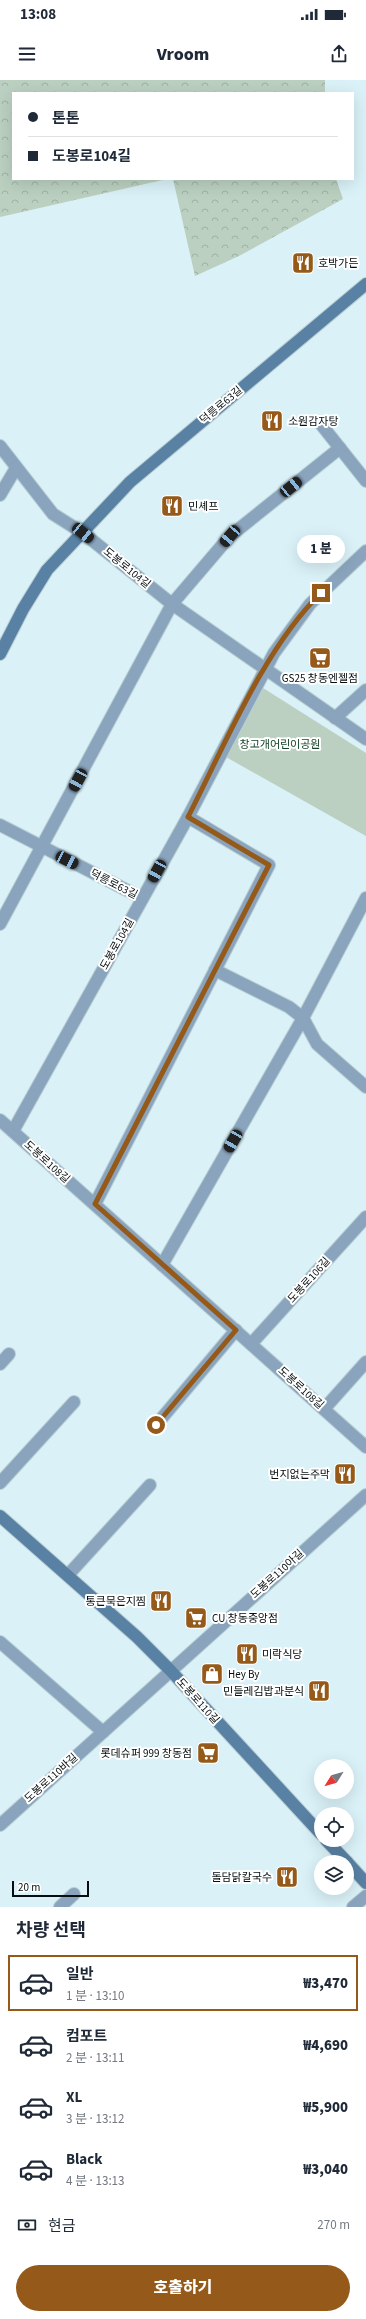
<!DOCTYPE html>
<html lang="ko">
<head>
<meta charset="utf-8">
<style>
	body { margin:0; font-family:"Source Sans 3","Noto Sans KR",sans-serif; background:#f2f2f3; color:#1f2937; height:100vh; display:flex; flex-direction:column; font-size:15px; white-space:nowrap }
	* { box-sizing:border-box; margin:0 }
	p { font-size:13px; color:#747a83 }
	.icon { flex:none; width:22px; height:22px; fill:none; stroke:currentColor; stroke-width:2; stroke-linecap:round; stroke-linejoin:round }
	.map { position:relative; height:1827px; overflow:hidden }
	.side { display:flex; flex-direction:column; background:#fff; flex:1 }
	.side>* { flex:none }
	.hud { position:absolute; left:12px; top:12px; width:342px; height:88px; border-radius:0px; box-shadow:0 4px 16px #0002; display:grid; align-content:center; height:88px; padding:0 16px; background:#fff }
	.needle { width:26px; rotate:233deg }
	.fabs { position:absolute; left:314px; top:1679px; display:grid; gap:8px }
	.fabs a { display:grid; place-items:center; width:40px; height:40px; border-radius:50%; background:#fff; box-shadow:0 4px 16px #0002; font-size:20px }
	.scale { position:absolute; left:12px; bottom:10px; width:77px; box-sizing:border-box; padding-left:4px; border:2px solid #060e10; border-top:0; font-size:11px; line-height:14px; white-space:nowrap; color:#060e10; -webkit-text-stroke:3px #fff; paint-order:stroke }
	.end { position:absolute; width:18px; height:18px; margin:-9px; border:5px solid #955a19; background:#fff; box-shadow:0 0 0 2px #fff }
	.from { border-radius:50% }
	.bubble { position:absolute; height:28px; border-radius:14px; background:#fff; box-shadow:0 4px 16px #0002; font-size:13px; font-weight:800; line-height:28px; text-align:center }
	.car { position:absolute; width:12px; height:24px; margin:-12px -6px; border-radius:5px; box-shadow:0 0 3px 1px #0007; background:linear-gradient(#222 24%,#8ab4d8 0 40%,#222 0 76%,#8ab4d8 0 86%,#222 0) }
	.hud b { display:flex; align-items:center; gap:14px; height:38px; font-size:15px }
	.hud b+b { border-top:1px solid #e0e1e3 }
	.hud i { width:10px; height:10px; background:#1f2937 }
	ul { padding:0; list-style:none }
	li { display:flex; align-items:center; gap:12px; height:56px; margin:0 8px 6px; padding:0 8px; border:2px solid transparent; border-radius:0px }
	li div { flex:1 }
	li b { display:block; font-size:15px }
	li em { font-style:normal; font-weight:800 }
	li.current { border-color:#955a19 }
	li>.icon { width:36px; height:36px; stroke-width:1.5 }
	h2 { padding:0 16px; font-size:18px; line-height:48px }
	.pay { display:flex; align-items:center; gap:10px; height:44px; padding:0 16px; font-size:15px }
	.pay p { margin-inline-start:auto }
	.action { display:flex; gap:8px; margin-top:auto; padding:8px 16px }
	.action a { flex:1; height:46px; border-radius:24px; background:#955a19; color:#fff; font-size:16px; font-weight:800; line-height:46px; text-align:center }
	.status { display:flex; justify-content:space-between; align-items:center; height:28px; padding:0 20px; background:#fff; direction:ltr }
	.status svg { height:11px; fill:currentColor }
	header { display:flex; justify-content:space-between; align-items:center; height:52px; padding:0 16px; background:#fff; font-size:18px; font-weight:800 }
	.map>svg:first-child { display:block }
</style>
</head>
<body>
<div class="status"><b>13:08</b><svg viewBox="0 0 49 12"><path d="M0 12V9h3v3zM5 12V6h3v6zM10 12V3h3v9zM15 12V0h3v12zM26 1h20v11H26zM47 4h2v5h-2z"/></svg></div>
<header><svg class="icon" aria-label="menu" viewBox="0 0 24 24"><path d="M4 6h16M4 12h16M4 18h16"/></svg>Vroom<svg class="icon" aria-label="share" viewBox="0 0 24 24"><path d="M12 15V3M7 8l5-5 5 5M5 13v7h14v-7"/></svg></header>
<div class="map">
<svg width="366" height="1827" viewBox="0 0 366 1827">
	<defs>
		<pattern id="forest-crowns" width="20" height="18" patternUnits="userSpaceOnUse"><rect width="20" height="18" fill="#bbd0c0"/><path d="M2 6a3 3 0 1 1 6 0M12 15a3 3 0 1 1 6 0" fill="none" stroke="#9fb1a4"/></pattern>
	</defs>
	<rect width="100%" height="100%" fill="#d9f1f7"/>
	<g fill="url(#forest-crowns)">
		<path d="M 0,0 L 325,0 L 325,13 L 13,13 L 13,99 L 167,99 L 0,137 Z"/>
		<path d="M 173,99 L 336,99 L 343,119 L 239,176 L 195,196 Z"/>
	</g>
	<path fill="#bbd0c0" d="M 263,608 L 366,673 L 366,756 L 226,677 Z"/>
	<g fill="none" stroke-linecap="round" stroke-linejoin="round">
		<g stroke="#b7cdd2" stroke-width="14">
			<g id="street">
				<path d="M 320,343 L 366,401"/>
				<path d="M 0,366 L 53,434 L 83,453 L 172,524 L 366,659"/>
				<path d="M 0,415 L 16,388"/>
				<path d="M 335,638 L 366,610"/>
				<path d="M 0,745 L 142,818"/>
				<path d="M 0,844 L 172,524 L 230,456 L 340,368"/>
				<path d="M 215,890 L 289,927 L 303,938 L 317,964 L 366,1007"/>
				<path d="M 0,1040 L 366,1367"/>
				<path d="M 13,1051 L 188,737 L 274,573 L 310,524 L 366,471"/>
				<path d="M 95,1124 L 269,785 L 188,737"/>
				<path d="M 162,1185 L 303,938 L 366,818"/>
				<path d="M 251,1264 L 366,1137"/>
				<path d="M 0,1284 L 9,1274"/>
				<path d="M 324,1329 L 366,1282"/>
				<path d="M 156,1345 L 236,1250"/>
				<path d="M 0,1403 L 74,1322"/>
				<path d="M 68,1495 L 150,1405"/>
				<path d="M 0,1562 L 103,1652"/>
				<path d="M 0,1745 L 366,1415"/>
				<path d="M 60,1827 L 74,1814"/>
				<path d="M 353,1827 L 366,1816"/>
			</g>
		</g>
		<g stroke="#b7cdd2" stroke-width="14">
			<g id="secondary">
				<path d="M 0,574 L 23,529 L 47,490 L 130,402 L 366,204"/>
				<path d="M 0,1436 L 137,1557 L 170,1590 L 321,1754"/>
				<path d="M 326,1760 L 347,1782"/>
				<path d="M 347,1782 L 366,1803"/>
			</g>
		</g>
		<use href="#street" stroke="#89a4bc" stroke-width="12"/>
		<use href="#secondary" stroke="#5981a3" stroke-width="12"/>
	</g>
	<g fill="none" stroke-linecap="round" stroke-linejoin="round">
		<path stroke="#955a19" stroke-width="5" d="M 156,1345 L 236,1250 L 95,1124 L 269,785 L 188,737 C 224,667 264,568 321,513"/>
	</g>
	<defs>
		<g id="restaurant-square" transform="scale(1.15)"><rect x="-9" y="-9" width="18" height="18" rx="4" fill="#955a19" stroke="#fff"/><path d="M-5-6h1v4h1v-4h1v4h1v-4h1v5L-1.5 .5V6h-2V.5L-5-1ZM5-6V6H3V1.5H1.5Q1.5-4 5-6Z" fill="#fff"/></g>
		<g id="supermarket-square" transform="scale(1.15)"><rect x="-9" y="-9" width="18" height="18" rx="4" fill="#955a19" stroke="#fff"/><path d="M-6-5.5h2.5l.6 2H6L4.5 2H-2.5L-4.4-4H-6ZM-1.5 3.2a1.3 1.3 0 1 0 .1 0ZM3 3.2a1.3 1.3 0 1 0 .1 0Z" fill="#fff"/></g>
		<g id="shop-square" transform="scale(1.15)"><rect x="-9" y="-9" width="18" height="18" rx="4" fill="#955a19" stroke="#fff"/><path d="M-5-2.5h2.3a2.7 3.5 0 0 1 5.4 0H5L5.5 6h-11ZM-1.5-2.5h3a1.5 2.3 0 0 0-3 0Z" fill="#fff"/></g>
	</defs>
	<g fill-rule="evenodd">
		<use href="#restaurant-square" x="303" y="183"/>
		<use href="#restaurant-square" x="272" y="341"/>
		<use href="#restaurant-square" x="172" y="426"/>
		<use href="#supermarket-square" x="320" y="578"/>
		<use href="#restaurant-square" x="345" y="1394"/>
		<use href="#restaurant-square" x="161" y="1521"/>
		<use href="#supermarket-square" x="196" y="1538"/>
		<use href="#restaurant-square" x="247" y="1574"/>
		<use href="#shop-square" x="212" y="1594"/>
		<use href="#restaurant-square" x="319" y="1611"/>
		<use href="#supermarket-square" x="208" y="1673"/>
		<use href="#restaurant-square" x="287" y="1797"/>
	</g>
	<g text-anchor="middle" dominant-baseline="central" stroke-width="4" stroke-linejoin="round" paint-order="stroke">
		<g font-size="11" fill="#060e10" stroke="#fff" text-anchor="start">
			<text x="318" y="183">호박가든</text>
			<text x="288" y="341">소원감자탕</text>
			<text x="188" y="426">민셰프</text>
			<text x="320" y="598" text-anchor="middle">GS25 창동엔젤점</text>
			<text x="330" y="1394" text-anchor="end">번지없는주막</text>
			<text x="146" y="1521" text-anchor="end">통큰묵은지찜</text>
			<text x="212" y="1538">CU 창동중앙점</text>
			<text x="262" y="1574">미락식당</text>
			<text x="228" y="1594">Hey By</text>
			<text x="304" y="1611" text-anchor="end">민들레김밥과분식</text>
			<text x="192" y="1673" text-anchor="end">롯데슈퍼 999 창동점</text>
			<text x="272" y="1797" text-anchor="end">돌담닭칼국수</text>
		</g>
		<g font-size="11" fill="#060e10" stroke="#fff">
			<text transform="translate(221 325) rotate(-40)">덕릉로63길</text>
			<text transform="translate(127 488) rotate(39)">도봉로104길</text>
			<text transform="translate(114 804) rotate(27)">덕릉로63길</text>
			<text transform="translate(117 864) rotate(-61)">도봉로104길</text>
			<text transform="translate(47 1082) rotate(42)">도봉로108길</text>
			<text transform="translate(309 1200) rotate(-48)">도봉로106길</text>
			<text transform="translate(301 1308) rotate(42)">도봉로108길</text>
			<text transform="translate(277 1494) rotate(-42)">도봉로110아길</text>
			<text transform="translate(198 1621) rotate(48)">도봉로110길</text>
			<text transform="translate(51 1698) rotate(-42)">도봉로110바길</text>
		</g>
		<g font-size="11" fill="#144427" stroke="#fff">
			<text x="280" y="664">창고개어린이공원</text>
		</g>
	</g>
</svg>
<div class="fabs">
<a><svg class="needle" viewBox="-14 -14 28 28"><path d="M0-13l5 13h-10z" fill="#e53935"/><path d="M0 13l5-13h-10z" fill="#747a83"/></svg></a>
<a><svg class="icon" aria-label="locate" viewBox="0 0 24 24"><circle cx="12" cy="12" r="6"/><path d="M12 2v4M12 18v4M2 12h4M18 12h4"/></svg></a>
<a><svg class="icon" aria-label="layers" viewBox="0 0 24 24"><path d="M12 4l9 5-9 5-9-5zM3 14l9 5 9-5"/></svg></a>
</div>
<div class="scale">20 m</div>
<i class="end from" style="left:156px;top:1345px"></i>
<i class="end" style="left:321px;top:513px"></i>
<div class="bubble" style="left:297px;top:455px;width:48px">1 분</div>
<i class="car" style="left:291px;top:407px;rotate:51deg"></i>
<i class="car" style="left:83px;top:453px;rotate:129deg"></i>
<i class="car" style="left:230px;top:456px;rotate:220deg"></i>
<i class="car" style="left:78px;top:700px;rotate:208deg"></i>
<i class="car" style="left:67px;top:780px;rotate:117deg"></i>
<i class="car" style="left:157px;top:791px;rotate:209deg"></i>
<i class="car" style="left:233px;top:1061px;rotate:210deg"></i>
<div class="hud">
<b><i class="from"></i>톤톤</b>
<b><i></i>도봉로104길</b>
</div>
</div>
<section class="side">
<h2>차량 선택</h2>
<ul>
<li class="current"><svg class="icon" aria-label="car" viewBox="0 0 24 24"><path d="M5 17H2v-5l4-1 3-4h7l3 4 3 1v5h-3M9 17h6M6 11h13"/><circle cx="7" cy="17" r="2"/><circle cx="17" cy="17" r="2"/></svg><div><b>일반</b><p>1 분 · 13:10</p></div><em>₩3,470</em></li>
<li><svg class="icon" aria-label="car" viewBox="0 0 24 24"><path d="M5 17H2v-5l4-1 3-4h7l3 4 3 1v5h-3M9 17h6M6 11h13"/><circle cx="7" cy="17" r="2"/><circle cx="17" cy="17" r="2"/></svg><div><b>컴포트</b><p>2 분 · 13:11</p></div><em>₩4,690</em></li>
<li><svg class="icon" aria-label="car" viewBox="0 0 24 24"><path d="M5 17H2v-5l4-1 3-4h7l3 4 3 1v5h-3M9 17h6M6 11h13"/><circle cx="7" cy="17" r="2"/><circle cx="17" cy="17" r="2"/></svg><div><b>XL</b><p>3 분 · 13:12</p></div><em>₩5,900</em></li>
<li><svg class="icon" aria-label="car" viewBox="0 0 24 24"><path d="M5 17H2v-5l4-1 3-4h7l3 4 3 1v5h-3M9 17h6M6 11h13"/><circle cx="7" cy="17" r="2"/><circle cx="17" cy="17" r="2"/></svg><div><b>Black</b><p>4 분 · 13:13</p></div><em>₩3,040</em></li>
</ul>
<div class="pay"><svg class="icon" aria-label="cash" viewBox="0 0 24 24"><path d="M3 7h18v10H3z"/><circle cx="12" cy="12" r="2"/></svg>현금<p>270 m</p></div>
<div class="action"><a>호출하기</a></div>
</section>
</body>
</html>
